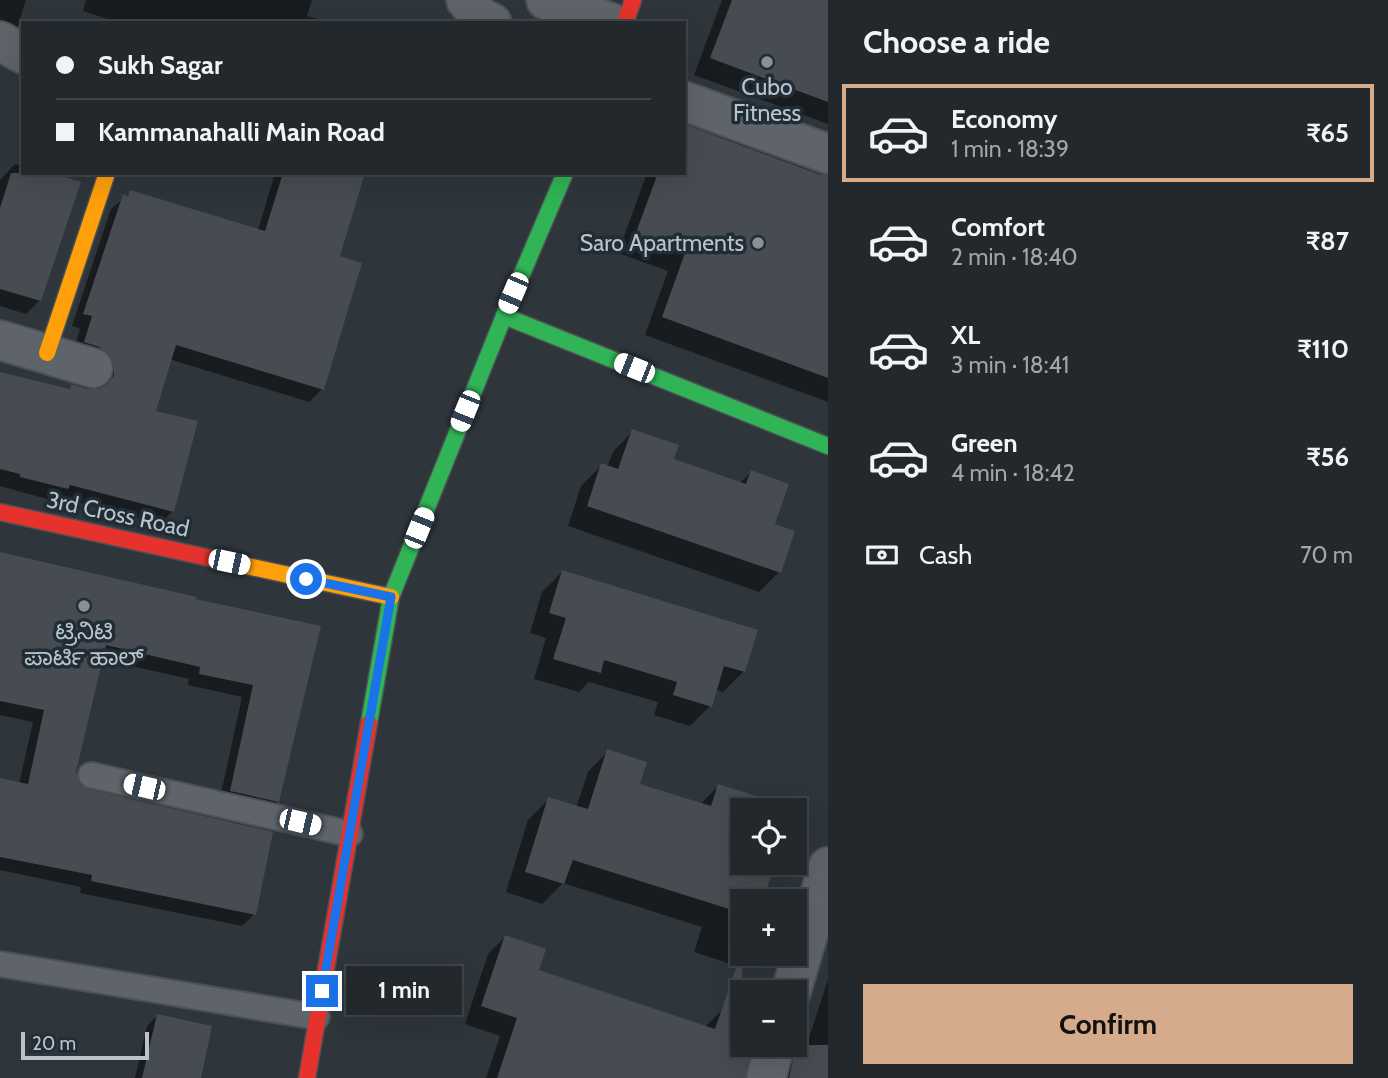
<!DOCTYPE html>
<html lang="en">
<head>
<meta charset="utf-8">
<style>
	body { margin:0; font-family:Cabin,"Noto Sans Kannada",sans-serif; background:#2a3034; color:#f1f3f6; height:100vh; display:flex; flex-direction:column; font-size:26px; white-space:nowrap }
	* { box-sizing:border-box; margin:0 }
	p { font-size:23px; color:#a2a6a9 }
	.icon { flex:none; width:38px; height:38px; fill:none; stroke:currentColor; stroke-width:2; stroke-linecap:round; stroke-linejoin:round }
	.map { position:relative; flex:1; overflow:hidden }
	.panel { display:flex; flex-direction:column; background:#22282c; width:560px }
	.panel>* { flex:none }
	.hud { position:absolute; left:21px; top:21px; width:665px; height:154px; border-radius:0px; box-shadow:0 7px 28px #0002,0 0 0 2px #3f4448; display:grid; align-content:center; height:154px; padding:0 35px; background:#22282c }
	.fabs { position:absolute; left:730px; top:798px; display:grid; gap:14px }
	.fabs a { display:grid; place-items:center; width:77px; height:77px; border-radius:0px; background:#22282c; box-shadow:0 7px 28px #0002,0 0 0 2px #3f4448; font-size:35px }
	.scale { position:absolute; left:21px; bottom:18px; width:128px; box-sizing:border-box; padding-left:7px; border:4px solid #b9c3cb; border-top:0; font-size:19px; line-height:24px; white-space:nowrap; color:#b9c3cb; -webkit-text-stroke:5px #212d36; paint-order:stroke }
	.end { position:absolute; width:32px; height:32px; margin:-16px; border:9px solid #1a73e8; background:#fff; box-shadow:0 0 0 4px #fff }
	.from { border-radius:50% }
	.bubble { position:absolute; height:49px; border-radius:0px; background:#22282c; box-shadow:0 7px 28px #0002,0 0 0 2px #3f4448; font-size:23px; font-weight:700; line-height:49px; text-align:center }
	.car { position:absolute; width:21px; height:42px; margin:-21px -10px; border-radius:9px; box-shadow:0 0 5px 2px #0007; background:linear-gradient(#fff 24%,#345 0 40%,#fff 0 76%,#345 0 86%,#fff 0) }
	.hud b { display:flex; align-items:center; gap:24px; height:66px; font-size:26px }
	.hud b+b { border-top:2px solid #3f4448 }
	.hud i { width:18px; height:18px; background:#f1f3f6 }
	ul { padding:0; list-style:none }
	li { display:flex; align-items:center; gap:21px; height:98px; margin:0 14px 10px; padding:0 21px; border:4px solid transparent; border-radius:0px }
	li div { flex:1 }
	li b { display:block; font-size:26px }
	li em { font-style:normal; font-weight:700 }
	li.selected { border-color:#d6ab8b }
	li>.icon { width:63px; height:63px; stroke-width:1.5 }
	h2 { padding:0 35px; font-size:32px; line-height:84px }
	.pay { display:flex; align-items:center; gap:18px; height:77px; padding:0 35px; font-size:26px }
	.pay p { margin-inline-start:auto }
	.action { display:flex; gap:14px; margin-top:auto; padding:14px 35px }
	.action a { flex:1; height:80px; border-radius:0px; background:#d6ab8b; color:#111; font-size:28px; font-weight:700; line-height:80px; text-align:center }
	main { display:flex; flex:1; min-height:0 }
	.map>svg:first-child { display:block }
</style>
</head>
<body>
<main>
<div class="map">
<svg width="828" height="1078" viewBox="0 0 828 1078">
	<rect width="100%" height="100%" fill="#2e353b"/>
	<g fill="#0007">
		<path d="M 0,0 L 26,0 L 18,26 L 5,39 L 0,37 Z"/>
		<path d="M 86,0 L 312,0 L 307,16 L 330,23 L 120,23 L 83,11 Z"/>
		<path d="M 722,0 L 828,0 L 828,124 L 694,75 Z"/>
		<path d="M 15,164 L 23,166 L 40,300 L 26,314 L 0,306 L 0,180 Z"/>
		<path d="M 275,173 L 363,173 L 338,257 L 322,389 L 309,402 L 169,359 L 153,412 L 173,511 L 160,524 L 58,497 L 54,501 L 0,486 L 0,373 L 68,390 L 72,386 L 98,391 L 102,388 L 102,375 L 72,355 L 80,329 L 72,326 L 111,209 L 131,192 L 258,230 Z"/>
		<path d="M 647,173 L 828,177 L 828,402 L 645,335 L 668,271 L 618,253 Z"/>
		<path d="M 633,431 L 672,460 L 740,483 L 751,472 L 772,525 L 779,572 L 759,592 L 568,526 L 581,486 L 602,465 L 607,467 L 613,452 Z"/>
		<path d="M 0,553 L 194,600 L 318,627 L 277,802 L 265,814 L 219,803 L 242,697 L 188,685 L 189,679 L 101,659 L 75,772 L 79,787 L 254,914 L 242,926 L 80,893 L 81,887 L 0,870 L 0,780 L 19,784 L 33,722 L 0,715 Z"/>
		<path d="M 562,572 L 744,671 L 723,692 L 715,689 L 710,706 L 690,726 L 654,715 L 658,702 L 589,682 L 579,692 L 534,679 L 546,638 L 530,633 L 542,592 Z"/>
		<path d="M 608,751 L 638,785 L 700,805 L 718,786 L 754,797 L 750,810 L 742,810 L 742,836 L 735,857 L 742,860 L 742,863 L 752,863 L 771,869 L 761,901 L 742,901 L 742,948 L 728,963 L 694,952 L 702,927 L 563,883 L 542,904 L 506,892 L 528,820 L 549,799 L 576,808 L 588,772 Z"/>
		<path d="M 505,937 L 537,971 L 705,1027 L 723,1009 L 742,1016 L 742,1045 L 751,1045 L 743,1078 L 486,1078 L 500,1036 L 465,1024 L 488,954 Z"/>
		<path d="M 828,979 L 828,1078 L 777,1078 L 780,1045 L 794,1045 L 794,1034 L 809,1038 Z"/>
		<path d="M 157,1016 L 199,1078 L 135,1078 L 147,1026 Z"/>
	</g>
	<g fill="#464c51">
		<path d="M 732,0 L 828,0 L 828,102 L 710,58 Z"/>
		<path d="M 684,124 L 820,175 L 828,175 L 828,378 L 662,317 L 685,253 L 635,235 L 658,173 L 684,173 Z"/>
		<path d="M 11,173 L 53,173 L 81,182 L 41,301 L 0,289 L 0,208 Z"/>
		<path d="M 283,173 L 365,173 L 340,256 L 362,263 L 324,390 L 176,345 L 156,411 L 198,421 L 174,512 L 70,485 L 68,489 L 20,477 L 20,474 L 0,469 L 0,372 L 70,389 L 71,384 L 87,389 L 99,389 L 107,384 L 114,375 L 114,364 L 109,354 L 99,347 L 84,342 L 92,316 L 83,314 L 123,194 L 128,196 L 130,190 L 265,231 Z"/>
		<path d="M 632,429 L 679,445 L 674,459 L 746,484 L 751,470 L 789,484 L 775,524 L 795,531 L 781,573 L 587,506 L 601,463 L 618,469 Z"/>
		<path d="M 0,552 L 197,597 L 196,599 L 321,626 L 279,802 L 230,791 L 253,685 L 199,674 L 200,667 L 106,645 L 76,772 L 80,785 L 88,789 L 273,832 L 256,915 L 91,881 L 92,875 L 0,857 L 0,778 L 28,784 L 44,710 L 0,701 Z"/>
		<path d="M 562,570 L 758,630 L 745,672 L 724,666 L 712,707 L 673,695 L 677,682 L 604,660 L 601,673 L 553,659 L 566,618 L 549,613 Z"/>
		<path d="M 607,749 L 647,762 L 640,784 L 711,806 L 718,784 L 756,796 L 752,810 L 742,810 L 742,842 L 738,856 L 742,858 L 742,863 L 758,863 L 773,868 L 763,901 L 742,901 L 742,913 L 573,860 L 564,884 L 525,872 L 548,797 L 588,809 Z"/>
		<path d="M 505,935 L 546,949 L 539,970 L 715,1029 L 737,965 L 742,966 L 742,1045 L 752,1045 L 745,1078 L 497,1078 L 517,1018 L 481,1006 Z"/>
		<path d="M 157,1014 L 212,1026 L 201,1078 L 142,1078 Z"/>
		<path d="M 796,1045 L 828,1045 L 828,1078 L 789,1078 Z"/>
	</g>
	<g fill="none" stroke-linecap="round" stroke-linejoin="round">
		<g stroke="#4c5156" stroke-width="28">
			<g id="lane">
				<path d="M 91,775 L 350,834"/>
				<path d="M 0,964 L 317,1017"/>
			</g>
		</g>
		<g stroke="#4c5156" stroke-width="42">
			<g id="street">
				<path d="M 466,0 L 480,17 L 492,23"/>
				<path d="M 546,0 L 612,23"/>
				<path d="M 0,41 L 23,54"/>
				<path d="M 684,101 L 828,154"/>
				<path d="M 0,340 L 93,368"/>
				<path d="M 791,992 L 828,867"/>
				<path d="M 766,1078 L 775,1045"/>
			</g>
		</g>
		<g stroke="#4c5156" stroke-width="19">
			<g id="fast">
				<path d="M 504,316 L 828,446"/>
				<path d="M 369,723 L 391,597 L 504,316 L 565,173"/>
			</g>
		</g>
		<g stroke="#4c5156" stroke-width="19">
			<g id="slow">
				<path d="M 47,353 L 107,173"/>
				<path d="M 219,560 L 391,597"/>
			</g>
		</g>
		<g stroke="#4c5156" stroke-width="19">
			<g id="jam">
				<path d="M 625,23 L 633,0"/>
				<path d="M 0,512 L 219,560"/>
				<path d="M 307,1078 L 369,723"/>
			</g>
		</g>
		<use href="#lane" stroke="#5e6469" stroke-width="24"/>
		<use href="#street" stroke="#5e6469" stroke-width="38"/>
		<use href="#fast" stroke="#30b455" stroke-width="16"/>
		<use href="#slow" stroke="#ff9f0a" stroke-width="16"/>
		<use href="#jam" stroke="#e5322d" stroke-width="16"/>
	</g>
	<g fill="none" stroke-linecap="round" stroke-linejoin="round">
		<path stroke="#1a73e8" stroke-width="9" d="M 306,579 L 391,597 L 322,991"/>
	</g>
	<g fill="#889199" stroke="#212d36" stroke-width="2.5">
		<circle cx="767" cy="62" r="7"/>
		<circle cx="758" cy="243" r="7"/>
		<circle cx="84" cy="606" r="7"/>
	</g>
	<g text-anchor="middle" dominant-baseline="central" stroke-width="7" stroke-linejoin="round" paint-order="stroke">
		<g font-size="23" fill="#b9c3cb" stroke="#212d36">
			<text x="767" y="87">Cubo<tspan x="767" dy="26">Fitness</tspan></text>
			<text x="744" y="243" text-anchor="end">Saro Apartments</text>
			<text x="84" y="631">ಟ್ರಿನಿಟಿ<tspan x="84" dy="26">ಪಾರ್ಟಿ ಹಾಲ್</tspan></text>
		</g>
		<g font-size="23" fill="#b9c3cb" stroke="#212d36">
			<text transform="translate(118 514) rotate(12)">3rd Cross Road</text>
		</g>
	</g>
</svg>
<div class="fabs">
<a><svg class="icon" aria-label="locate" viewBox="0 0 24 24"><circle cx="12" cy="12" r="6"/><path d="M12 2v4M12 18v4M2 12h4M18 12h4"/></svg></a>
<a>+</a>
<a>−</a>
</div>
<div class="scale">20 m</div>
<i class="end from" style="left:306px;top:579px"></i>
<i class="end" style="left:322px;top:991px"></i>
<div class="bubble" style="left:346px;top:966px;width:116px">1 min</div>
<i class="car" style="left:513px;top:293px;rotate:203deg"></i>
<i class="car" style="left:634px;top:368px;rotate:292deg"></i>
<i class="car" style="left:465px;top:411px;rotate:202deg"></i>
<i class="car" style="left:419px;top:528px;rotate:22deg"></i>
<i class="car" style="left:229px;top:562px;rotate:102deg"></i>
<i class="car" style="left:144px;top:787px;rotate:283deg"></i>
<i class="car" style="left:300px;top:822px;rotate:103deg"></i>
<div class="hud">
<b><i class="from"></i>Sukh Sagar</b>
<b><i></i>Kammanahalli Main Road</b>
</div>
</div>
<section class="panel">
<h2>Choose a ride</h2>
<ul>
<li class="selected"><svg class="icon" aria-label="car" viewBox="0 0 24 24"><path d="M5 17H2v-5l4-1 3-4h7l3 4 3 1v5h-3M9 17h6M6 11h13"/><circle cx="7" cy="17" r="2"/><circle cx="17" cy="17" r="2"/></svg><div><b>Economy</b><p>1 min · 18:39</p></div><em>₹65</em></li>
<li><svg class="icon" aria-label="car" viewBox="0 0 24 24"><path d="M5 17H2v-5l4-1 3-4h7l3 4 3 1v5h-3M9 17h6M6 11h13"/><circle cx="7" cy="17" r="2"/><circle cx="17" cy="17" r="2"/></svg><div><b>Comfort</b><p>2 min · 18:40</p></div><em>₹87</em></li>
<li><svg class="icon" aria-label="car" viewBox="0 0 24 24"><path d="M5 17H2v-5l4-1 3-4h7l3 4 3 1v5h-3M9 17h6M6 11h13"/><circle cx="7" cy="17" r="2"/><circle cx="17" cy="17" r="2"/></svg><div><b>XL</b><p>3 min · 18:41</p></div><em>₹110</em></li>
<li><svg class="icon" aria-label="car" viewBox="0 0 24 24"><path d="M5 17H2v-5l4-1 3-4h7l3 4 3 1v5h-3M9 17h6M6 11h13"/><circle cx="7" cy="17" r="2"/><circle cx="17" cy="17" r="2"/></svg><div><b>Green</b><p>4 min · 18:42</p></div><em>₹56</em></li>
</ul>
<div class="pay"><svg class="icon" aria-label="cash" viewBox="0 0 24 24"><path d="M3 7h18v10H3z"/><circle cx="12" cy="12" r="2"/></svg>Cash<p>70 m</p></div>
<div class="action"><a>Confirm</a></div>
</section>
</main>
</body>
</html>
